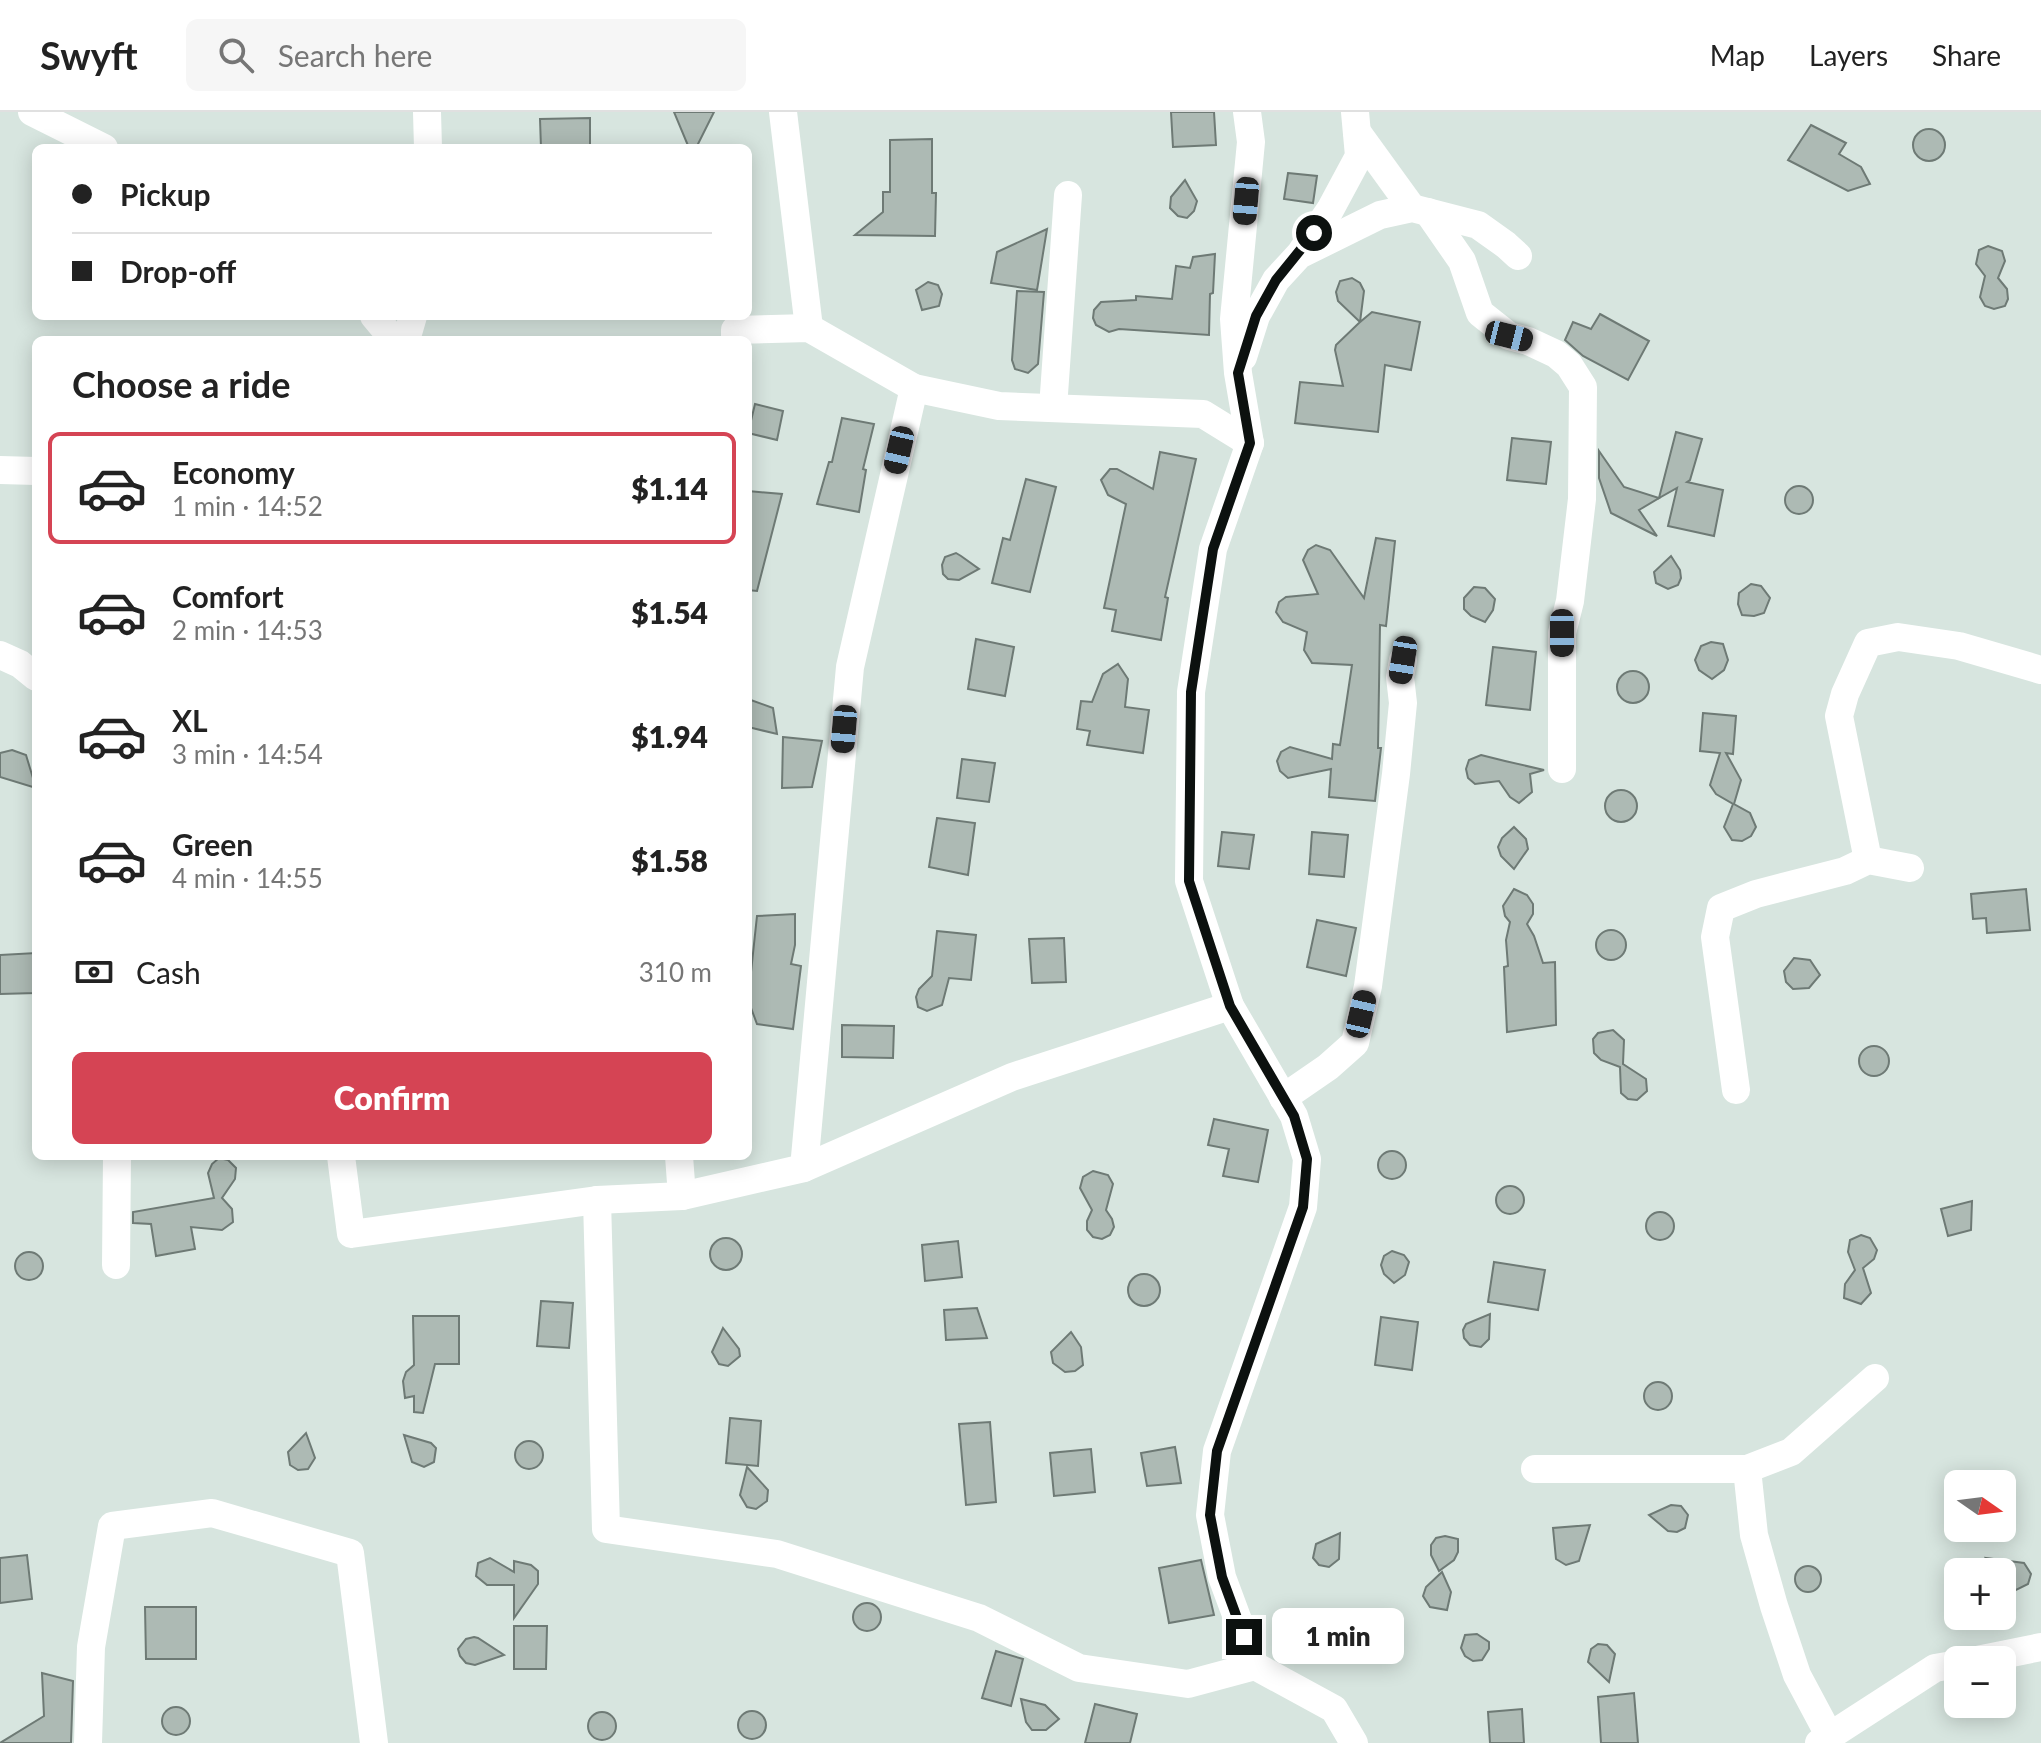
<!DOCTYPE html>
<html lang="en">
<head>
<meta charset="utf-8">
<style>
	body { margin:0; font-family:Lato,sans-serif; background:#f6f6f6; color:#222; height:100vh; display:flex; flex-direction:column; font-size:30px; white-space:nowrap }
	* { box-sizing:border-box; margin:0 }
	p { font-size:26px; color:#767676 }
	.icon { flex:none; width:44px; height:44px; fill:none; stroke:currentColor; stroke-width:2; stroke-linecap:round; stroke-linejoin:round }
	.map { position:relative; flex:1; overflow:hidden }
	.details { position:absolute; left:32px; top:224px; width:720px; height:824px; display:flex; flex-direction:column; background:#fff; border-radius:12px; box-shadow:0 4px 20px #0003 }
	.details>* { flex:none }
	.banner { position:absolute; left:32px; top:32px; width:720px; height:176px; border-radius:12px; box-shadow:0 4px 20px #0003; display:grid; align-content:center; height:176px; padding:0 40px; background:#fff }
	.needle { width:52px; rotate:104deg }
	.fabs { position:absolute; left:1944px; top:1358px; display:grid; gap:16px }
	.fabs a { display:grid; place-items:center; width:72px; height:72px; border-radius:12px; background:#fff; box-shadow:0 4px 20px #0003; font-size:40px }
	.end { position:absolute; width:36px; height:36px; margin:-18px; border:10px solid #0c110f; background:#fff; box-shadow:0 0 0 4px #fff }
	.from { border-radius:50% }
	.bubble { position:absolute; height:56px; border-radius:12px; background:#fff; box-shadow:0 4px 20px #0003; font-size:26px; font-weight:800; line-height:56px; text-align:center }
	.car { position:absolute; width:24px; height:48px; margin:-24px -12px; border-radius:10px; box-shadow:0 0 6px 2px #0007; background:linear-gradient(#222 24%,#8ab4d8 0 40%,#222 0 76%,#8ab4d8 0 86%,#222 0) }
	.banner b { display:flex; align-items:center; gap:28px; height:76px; font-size:30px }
	.banner b+b { border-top:2px solid #e0e0e0 }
	.banner i { width:20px; height:20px; background:#222 }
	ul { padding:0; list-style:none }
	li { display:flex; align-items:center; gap:24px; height:112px; margin:0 16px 12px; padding:0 24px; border:4px solid transparent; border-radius:12px }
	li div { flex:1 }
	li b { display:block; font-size:30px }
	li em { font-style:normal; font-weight:800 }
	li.selected { border-color:#d54454 }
	li>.icon { width:72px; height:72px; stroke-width:1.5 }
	h2 { padding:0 40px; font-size:36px; line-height:96px }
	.pay { display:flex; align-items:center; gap:20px; height:88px; padding:0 40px; font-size:30px }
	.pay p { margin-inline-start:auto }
	.primary-button { display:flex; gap:16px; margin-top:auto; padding:16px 40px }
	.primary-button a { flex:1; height:92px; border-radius:12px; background:#d54454; color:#fff; font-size:32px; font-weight:800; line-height:92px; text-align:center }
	header { display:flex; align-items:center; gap:48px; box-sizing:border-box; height:112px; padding:0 40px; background:#fff; border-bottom:2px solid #e0e0e0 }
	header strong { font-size:38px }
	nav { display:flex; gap:44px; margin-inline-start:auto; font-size:28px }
	.search { width:560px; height:72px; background:#f6f6f6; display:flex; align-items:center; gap:20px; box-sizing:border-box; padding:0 28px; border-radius:12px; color:#767676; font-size:30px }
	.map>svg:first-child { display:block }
</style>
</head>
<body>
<header>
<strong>Swyft</strong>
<div class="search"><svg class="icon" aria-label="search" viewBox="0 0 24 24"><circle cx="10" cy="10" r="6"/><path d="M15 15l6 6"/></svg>Search here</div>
<nav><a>Map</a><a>Layers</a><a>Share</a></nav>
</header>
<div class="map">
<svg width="2041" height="1631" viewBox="0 0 2041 1631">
	<rect width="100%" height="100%" fill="#d7e5df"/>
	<g fill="#adbab4" stroke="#6e7a75" stroke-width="2">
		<path d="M 674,0 L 714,0 L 696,36 L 689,36 Z"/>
		<path d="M 1171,0 L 1214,0 L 1216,33 L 1173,35 Z"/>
		<path d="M 590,6 L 590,36 L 541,36 L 540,7 Z"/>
		<path d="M 1811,13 L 1846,31 L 1839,42 L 1861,55 L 1870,72 L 1848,79 L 1788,48 Z"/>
		<circle cx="1929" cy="33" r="16"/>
		<path d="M 932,27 L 932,81 L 936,81 L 935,124 L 855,123 L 883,100 L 883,80 L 890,80 L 890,28 Z"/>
		<path d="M 1288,61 L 1317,64 L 1313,91 L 1284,87 Z"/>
		<path d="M 1185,68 L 1197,89 L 1194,99 L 1187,106 L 1178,104 L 1170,96 L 1171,85 Z"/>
		<path d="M 1047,117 L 1037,178 L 991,171 L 997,140 Z"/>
		<path d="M 1988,134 L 2002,139 L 2005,149 L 1998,166 L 2007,177 L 2008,187 L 2005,194 L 1994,197 L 1985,194 L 1980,185 L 1985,164 L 1976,152 L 1979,138 Z"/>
		<path d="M 1215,142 L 1213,181 L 1210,182 L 1209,223 L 1119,217 L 1109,220 L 1096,213 L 1093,206 L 1094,198 L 1101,190 L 1136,188 L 1136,184 L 1172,187 L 1176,154 L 1190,156 L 1193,145 Z"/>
		<path d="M 1352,166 L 1360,171 L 1364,179 L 1360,210 L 1372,200 L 1420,210 L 1411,258 L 1385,253 L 1378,320 L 1295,311 L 1300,270 L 1343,274 L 1335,238 L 1336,233 L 1360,210 L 1338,189 L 1336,180 L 1340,169 Z"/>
		<path d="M 928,170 L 938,173 L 942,182 L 939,194 L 922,198 L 916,178 Z"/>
		<path d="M 1017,179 L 1044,180 L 1038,252 L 1028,261 L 1015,257 L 1012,248 Z"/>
		<path d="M 1600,202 L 1649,229 L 1628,268 L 1583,244 L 1565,228 L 1573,210 L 1591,217 Z"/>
		<path d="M 755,292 L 783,299 L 777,328 L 748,321 Z"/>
		<path d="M 842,306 L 874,312 L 863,357 L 866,358 L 859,400 L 817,392 L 829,350 L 832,350 Z"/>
		<path d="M 1676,320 L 1702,327 L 1690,368 L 1687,370 L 1723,378 L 1714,424 L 1668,414 L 1677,376 L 1659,386 Z"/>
		<path d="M 1512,326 L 1551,330 L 1546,372 L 1507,368 Z"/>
		<path d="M 1599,339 L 1624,375 L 1659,386 L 1639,398 L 1657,424 L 1611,401 L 1599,366 Z"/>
		<path d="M 1160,340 L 1196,347 L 1165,485 L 1168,486 L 1161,528 L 1112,519 L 1116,498 L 1104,496 L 1126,392 L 1108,383 L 1101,368 L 1110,357 L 1117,357 L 1153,377 Z"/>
		<path d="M 1026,367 L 1056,375 L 1030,480 L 992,471 L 1003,426 L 1010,428 Z"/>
		<circle cx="1799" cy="388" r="14"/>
		<path d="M 748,379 L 782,382 L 757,479 L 748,478 Z"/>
		<path d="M 1376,426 L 1395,429 L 1386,514 L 1380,513 L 1378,636 L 1381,636 L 1375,689 L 1329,685 L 1331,657 L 1288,666 L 1280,659 L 1277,649 L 1281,640 L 1290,635 L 1332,647 L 1333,632 L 1340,633 L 1352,553 L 1312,551 L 1304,538 L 1307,520 L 1283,510 L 1276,500 L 1279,490 L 1286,485 L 1318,482 L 1303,448 L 1308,438 L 1316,433 L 1330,438 L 1364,486 Z"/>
		<path d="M 956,441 L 961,444 L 979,457 L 959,468 L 948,467 L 943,462 L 942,453 L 945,445 Z"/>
		<path d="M 1671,444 L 1680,458 L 1681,466 L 1678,473 L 1668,477 L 1656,471 L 1654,460 Z"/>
		<path d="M 1751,472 L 1761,474 L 1770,486 L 1764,501 L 1754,504 L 1742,503 L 1738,492 L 1739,481 Z"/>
		<path d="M 1474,475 L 1485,476 L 1495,487 L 1493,498 L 1485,510 L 1471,504 L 1464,497 L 1464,486 Z"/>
		<path d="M 976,527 L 1014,535 L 1005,584 L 968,577 Z"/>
		<path d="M 1711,530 L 1723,532 L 1728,548 L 1724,558 L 1712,567 L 1699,558 L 1695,548 L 1701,534 Z"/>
		<path d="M 1493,535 L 1536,540 L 1530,598 L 1486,593 Z"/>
		<path d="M 1118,552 L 1128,567 L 1125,595 L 1149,598 L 1143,641 L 1087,633 L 1090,619 L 1077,617 L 1081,589 L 1092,590 L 1103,562 Z"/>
		<circle cx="1633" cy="575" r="16"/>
		<path d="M 748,587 L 773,596 L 777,622 L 748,615 Z"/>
		<path d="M 1703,601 L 1736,604 L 1733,642 L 1726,641 L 1741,668 L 1734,692 L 1750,701 L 1756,715 L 1751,724 L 1742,729 L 1732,728 L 1724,715 L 1733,692 L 1716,682 L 1710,673 L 1720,641 L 1700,639 Z"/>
		<path d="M 783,625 L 822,629 L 812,675 L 782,676 Z"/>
		<path d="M 12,638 L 26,643 L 36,676 L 0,665 L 0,641 Z"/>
		<path d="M 1481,643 L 1505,649 L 1544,658 L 1530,662 L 1532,680 L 1519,691 L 1510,685 L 1499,669 L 1475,672 L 1468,666 L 1466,657 L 1469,648 Z"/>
		<path d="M 962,647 L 995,651 L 989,690 L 957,686 Z"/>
		<circle cx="1621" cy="694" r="16"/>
		<path d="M 937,706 L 975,711 L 968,763 L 929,755 Z"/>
		<path d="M 1514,715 L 1526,727 L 1528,737 L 1514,757 L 1501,744 L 1498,735 L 1502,726 Z"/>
		<path d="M 1222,720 L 1254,723 L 1249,757 L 1218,754 Z"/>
		<path d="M 1312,720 L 1348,723 L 1344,765 L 1309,762 Z"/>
		<path d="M 1514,777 L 1527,783 L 1533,792 L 1533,802 L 1527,812 L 1534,824 L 1543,851 L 1555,850 L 1556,913 L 1507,920 L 1504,855 L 1508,854 L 1506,828 L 1510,810 L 1505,804 L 1503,794 Z"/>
		<path d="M 2026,777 L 2030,818 L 1987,821 L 1986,806 L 1973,807 L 1971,782 Z"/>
		<path d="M 795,802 L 795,833 L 791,852 L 801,854 L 793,917 L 757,912 L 748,888 L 757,804 Z"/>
		<path d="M 1317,808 L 1356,816 L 1346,864 L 1307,855 Z"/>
		<circle cx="1611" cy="833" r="15"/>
		<path d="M 937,819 L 976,823 L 971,868 L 949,866 L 942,893 L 927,899 L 918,895 L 916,885 L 919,877 L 932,864 Z"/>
		<path d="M 1064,826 L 1066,870 L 1032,871 L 1029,827 Z"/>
		<path d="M 36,841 L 36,881 L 0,882 L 0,843 Z"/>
		<path d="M 1794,846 L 1810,848 L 1820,863 L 1809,876 L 1793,877 L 1786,870 L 1784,859 Z"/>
		<path d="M 842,913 L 894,914 L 893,946 L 842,945 Z"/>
		<path d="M 1613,918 L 1624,928 L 1623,952 L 1646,967 L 1647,979 L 1637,988 L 1628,987 L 1621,981 L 1620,955 L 1601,948 L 1594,941 L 1593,927 L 1598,921 Z"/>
		<circle cx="1874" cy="949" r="15"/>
		<path d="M 1214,1007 L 1268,1018 L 1258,1070 L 1223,1064 L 1229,1037 L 1208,1033 Z"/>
		<circle cx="1392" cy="1053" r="14"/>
		<path d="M 219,1046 L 228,1048 L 236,1056 L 235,1067 L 222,1086 L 232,1097 L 233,1110 L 222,1118 L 191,1115 L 195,1137 L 156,1144 L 151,1112 L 133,1111 L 133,1100 L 214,1086 L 208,1061 L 212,1052 Z"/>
		<path d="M 1093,1059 L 1108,1063 L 1113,1072 L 1106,1098 L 1112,1107 L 1114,1115 L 1110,1123 L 1102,1127 L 1093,1125 L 1087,1118 L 1087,1109 L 1092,1098 L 1080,1076 L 1083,1065 Z"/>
		<circle cx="1510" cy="1088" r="14"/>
		<path d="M 1972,1089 L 1971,1118 L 1948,1124 L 1941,1097 Z"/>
		<circle cx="1660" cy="1114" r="14"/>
		<path d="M 1861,1123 L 1870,1126 L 1877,1138 L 1874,1147 L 1863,1156 L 1871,1181 L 1861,1192 L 1844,1186 L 1845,1172 L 1855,1158 L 1848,1140 L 1850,1128 Z"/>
		<circle cx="726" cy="1142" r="16"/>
		<path d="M 958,1129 L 962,1165 L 925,1169 L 922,1133 Z"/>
		<path d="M 1392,1139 L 1404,1143 L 1409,1150 L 1405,1163 L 1394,1171 L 1384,1162 L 1381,1153 L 1384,1144 Z"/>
		<circle cx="29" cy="1154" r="14"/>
		<path d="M 1494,1150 L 1545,1158 L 1538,1198 L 1488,1190 Z"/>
		<circle cx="1144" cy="1178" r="16"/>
		<path d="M 541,1189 L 573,1191 L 569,1236 L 537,1234 Z"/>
		<path d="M 977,1196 L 987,1226 L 946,1228 L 944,1198 Z"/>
		<path d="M 1490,1202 L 1489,1227 L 1481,1235 L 1470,1233 L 1464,1226 L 1463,1218 L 1466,1212 Z"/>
		<path d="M 413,1204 L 459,1204 L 459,1252 L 435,1252 L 423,1301 L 414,1300 L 414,1284 L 405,1286 L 403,1269 L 406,1260 L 414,1253 Z"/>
		<path d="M 1381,1205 L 1418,1210 L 1412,1258 L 1375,1253 Z"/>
		<path d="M 723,1216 L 739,1237 L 740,1244 L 728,1254 L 719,1252 L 712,1240 Z"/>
		<path d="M 1071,1220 L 1081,1235 L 1083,1253 L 1075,1259 L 1065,1260 L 1053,1251 L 1051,1240 Z"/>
		<circle cx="1658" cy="1284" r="14"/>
		<path d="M 730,1306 L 761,1309 L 758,1354 L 726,1351 Z"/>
		<path d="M 990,1310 L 996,1390 L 966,1393 L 959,1312 Z"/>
		<path d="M 306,1321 L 315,1346 L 308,1357 L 298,1358 L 290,1353 L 288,1340 Z"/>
		<path d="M 404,1323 L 431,1331 L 436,1336 L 434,1350 L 424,1355 L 412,1350 Z"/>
		<circle cx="529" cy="1343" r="14"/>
		<path d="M 1175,1335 L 1181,1371 L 1147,1374 L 1141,1341 Z"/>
		<path d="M 1091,1337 L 1095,1380 L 1054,1384 L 1050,1341 Z"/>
		<path d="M 747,1355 L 768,1378 L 767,1389 L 756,1397 L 747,1395 L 740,1383 Z"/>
		<path d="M 1671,1393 L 1681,1394 L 1688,1403 L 1685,1416 L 1677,1420 L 1668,1419 L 1649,1403 Z"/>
		<path d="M 1590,1413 L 1579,1449 L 1566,1453 L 1556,1447 L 1553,1416 Z"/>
		<path d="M 1340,1421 L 1339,1447 L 1329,1455 L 1319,1453 L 1313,1446 L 1316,1432 Z"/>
		<path d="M 1445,1424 L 1458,1427 L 1458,1440 L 1454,1448 L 1439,1459 L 1431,1443 L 1431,1433 L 1436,1426 Z"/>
		<path d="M 27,1443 L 32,1487 L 0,1491 L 0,1446 Z"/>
		<path d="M 490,1446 L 514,1460 L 514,1449 L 531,1453 L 538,1459 L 538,1472 L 514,1506 L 514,1473 L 487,1473 L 476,1464 L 478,1451 Z"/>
		<path d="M 1986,1446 L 2024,1451 L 2031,1462 L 2028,1472 L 2016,1478 L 2006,1474 L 2002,1468 L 2002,1460 L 1996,1460 Z"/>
		<path d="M 1201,1448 L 1214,1503 L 1169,1511 L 1159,1456 Z"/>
		<circle cx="1808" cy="1467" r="13"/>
		<path d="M 1442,1460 L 1451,1480 L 1447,1498 L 1430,1495 L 1423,1484 L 1426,1475 Z"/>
		<circle cx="867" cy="1505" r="14"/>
		<path d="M 145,1495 L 196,1495 L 196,1547 L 146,1547 Z"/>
		<path d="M 514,1514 L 547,1514 L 546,1557 L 514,1557 Z"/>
		<path d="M 1477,1522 L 1489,1530 L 1489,1537 L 1482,1548 L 1473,1549 L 1465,1544 L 1461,1536 L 1465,1523 Z"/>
		<path d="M 474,1525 L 478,1526 L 504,1543 L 475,1553 L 466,1551 L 460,1544 L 458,1537 L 466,1527 Z"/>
		<path d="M 1598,1532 L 1607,1533 L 1615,1542 L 1609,1570 L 1588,1550 L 1591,1537 Z"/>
		<path d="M 996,1539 L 1023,1547 L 1011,1594 L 982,1586 Z"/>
		<path d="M 42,1561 L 73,1569 L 71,1631 L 0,1631 L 44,1604 Z"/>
		<path d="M 1634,1581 L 1638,1631 L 1601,1631 L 1598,1585 Z"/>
		<path d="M 1021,1587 L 1045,1593 L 1059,1607 L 1046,1618 L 1032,1618 L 1026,1610 Z"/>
		<path d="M 1095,1592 L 1137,1602 L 1130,1631 L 1085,1631 Z"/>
		<circle cx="176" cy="1609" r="14"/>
		<path d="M 1522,1597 L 1524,1631 L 1490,1631 L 1488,1600 Z"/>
		<circle cx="752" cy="1613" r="14"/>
		<circle cx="602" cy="1614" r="14"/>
	</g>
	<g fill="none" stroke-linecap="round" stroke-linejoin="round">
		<g stroke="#fff" stroke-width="28">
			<path d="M 32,0 L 104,36"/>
			<path d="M 427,0 L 428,36"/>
			<path d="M 783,0 L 809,216"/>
			<path d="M 1247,0 L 1251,30 L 1234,207 L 1238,261 L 1250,331 L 1213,437 L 1191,580 L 1189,769 L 1230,894 L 1294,1004 L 1307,1047 L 1303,1095 L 1217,1339 L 1210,1403 L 1222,1465 L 1255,1554 L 1334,1597 L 1354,1631"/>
			<path d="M 1357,20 L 1412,96"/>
			<path d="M 1428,100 L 1462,149 L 1480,201 L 1509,224 L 1528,229 L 1556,242 L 1569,253 L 1583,275 L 1582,387 L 1570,489 L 1562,521 L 1562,657"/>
			<path d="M 1302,139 L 1330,98 L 1359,44 L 1355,0"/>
			<path d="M 374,204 L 394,228"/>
			<path d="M 406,228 L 413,204"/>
			<path d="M 735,228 L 735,218 L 809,216 L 914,276 L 999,294 L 1203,302 L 1250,331"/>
			<path d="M 1243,245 L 1256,204 L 1276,168 L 1299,143 L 1380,103 L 1412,96 L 1478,113 L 1506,133 L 1518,144"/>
			<path d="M 1053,296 L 1068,83"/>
			<path d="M 0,358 L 36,359"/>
			<path d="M 0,543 L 20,552 L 36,565"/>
			<path d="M 1868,748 L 1839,604 L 1845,582 L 1868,531 L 1898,525 L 1959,534 L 2041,558"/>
			<path d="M 1736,978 L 1715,825 L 1721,796 L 1756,782 L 1845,759 L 1868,748 L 1910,756"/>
			<path d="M 1283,986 L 1328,955 L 1355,931 L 1368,874 L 1396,662 L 1403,591 L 1400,565 L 1403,548"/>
			<path d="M 341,1044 L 351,1122 L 597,1088 L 682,1084 L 804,1056 L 1012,965 L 1230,894"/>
			<path d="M 679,1044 L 682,1084"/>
			<path d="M 804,1056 L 850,555 L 914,276"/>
			<path d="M 597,1088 L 606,1417 L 777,1442 L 979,1506 L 1079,1556 L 1188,1572 L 1255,1554"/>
			<path d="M 116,1153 L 117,1044"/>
			<path d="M 1535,1357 L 1747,1357 L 1754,1423 L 1774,1494 L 1797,1563 L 1829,1623"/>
			<path d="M 1747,1357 L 1791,1340 L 1875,1266"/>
			<path d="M 1977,1548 L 2041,1535"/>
			<path d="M 88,1631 L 91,1535 L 112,1414 L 212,1401 L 350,1441 L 374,1631"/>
			<path d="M 1819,1631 L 1935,1556 L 1958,1552"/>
		</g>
	</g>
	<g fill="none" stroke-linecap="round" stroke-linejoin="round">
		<path stroke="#0c110f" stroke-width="10" d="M 1244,1525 L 1222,1465 L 1210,1403 L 1217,1339 L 1303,1095 L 1307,1047 L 1294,1004 L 1230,894 L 1189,769 L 1191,580 L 1213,437 L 1250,331 L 1238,261 L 1256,204 L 1276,168 L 1314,121"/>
	</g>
</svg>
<div class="fabs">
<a><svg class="needle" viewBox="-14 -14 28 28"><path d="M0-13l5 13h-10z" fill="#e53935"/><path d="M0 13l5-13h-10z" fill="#767676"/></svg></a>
<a>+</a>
<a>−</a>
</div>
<i class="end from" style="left:1314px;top:121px"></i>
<i class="end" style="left:1244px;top:1525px"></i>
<div class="bubble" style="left:1272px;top:1496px;width:132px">1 min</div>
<i class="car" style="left:1246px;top:89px;rotate:185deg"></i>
<i class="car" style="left:1509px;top:224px;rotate:104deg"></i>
<i class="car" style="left:899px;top:338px;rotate:193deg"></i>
<i class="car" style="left:1562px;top:521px;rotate:180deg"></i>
<i class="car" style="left:1403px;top:548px;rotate:189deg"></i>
<i class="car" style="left:844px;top:617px;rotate:185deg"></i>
<i class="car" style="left:1361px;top:902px;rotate:13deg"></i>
<div class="banner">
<b><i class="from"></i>Pickup</b>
<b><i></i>Drop-off</b>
</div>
<section class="details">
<h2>Choose a ride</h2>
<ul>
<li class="selected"><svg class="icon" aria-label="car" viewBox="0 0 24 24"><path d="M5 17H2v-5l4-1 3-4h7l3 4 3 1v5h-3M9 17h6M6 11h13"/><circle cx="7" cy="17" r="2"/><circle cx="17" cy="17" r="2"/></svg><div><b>Economy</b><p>1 min · 14:52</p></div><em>$1.14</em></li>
<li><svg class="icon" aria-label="car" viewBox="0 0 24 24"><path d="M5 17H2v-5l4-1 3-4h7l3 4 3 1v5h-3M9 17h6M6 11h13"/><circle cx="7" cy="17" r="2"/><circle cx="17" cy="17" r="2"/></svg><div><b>Comfort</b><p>2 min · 14:53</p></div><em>$1.54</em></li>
<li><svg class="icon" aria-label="car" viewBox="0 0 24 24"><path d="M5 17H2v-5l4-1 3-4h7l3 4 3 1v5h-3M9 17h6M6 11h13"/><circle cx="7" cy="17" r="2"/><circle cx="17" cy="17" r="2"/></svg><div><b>XL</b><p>3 min · 14:54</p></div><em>$1.94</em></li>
<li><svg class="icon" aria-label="car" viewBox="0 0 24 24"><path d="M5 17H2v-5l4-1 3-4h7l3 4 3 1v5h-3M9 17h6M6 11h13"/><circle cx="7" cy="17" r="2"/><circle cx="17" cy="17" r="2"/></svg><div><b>Green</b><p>4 min · 14:55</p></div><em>$1.58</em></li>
</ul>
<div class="pay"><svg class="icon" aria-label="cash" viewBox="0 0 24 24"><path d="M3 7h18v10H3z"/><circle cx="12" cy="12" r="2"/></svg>Cash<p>310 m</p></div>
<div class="primary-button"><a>Confirm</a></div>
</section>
</div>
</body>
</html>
